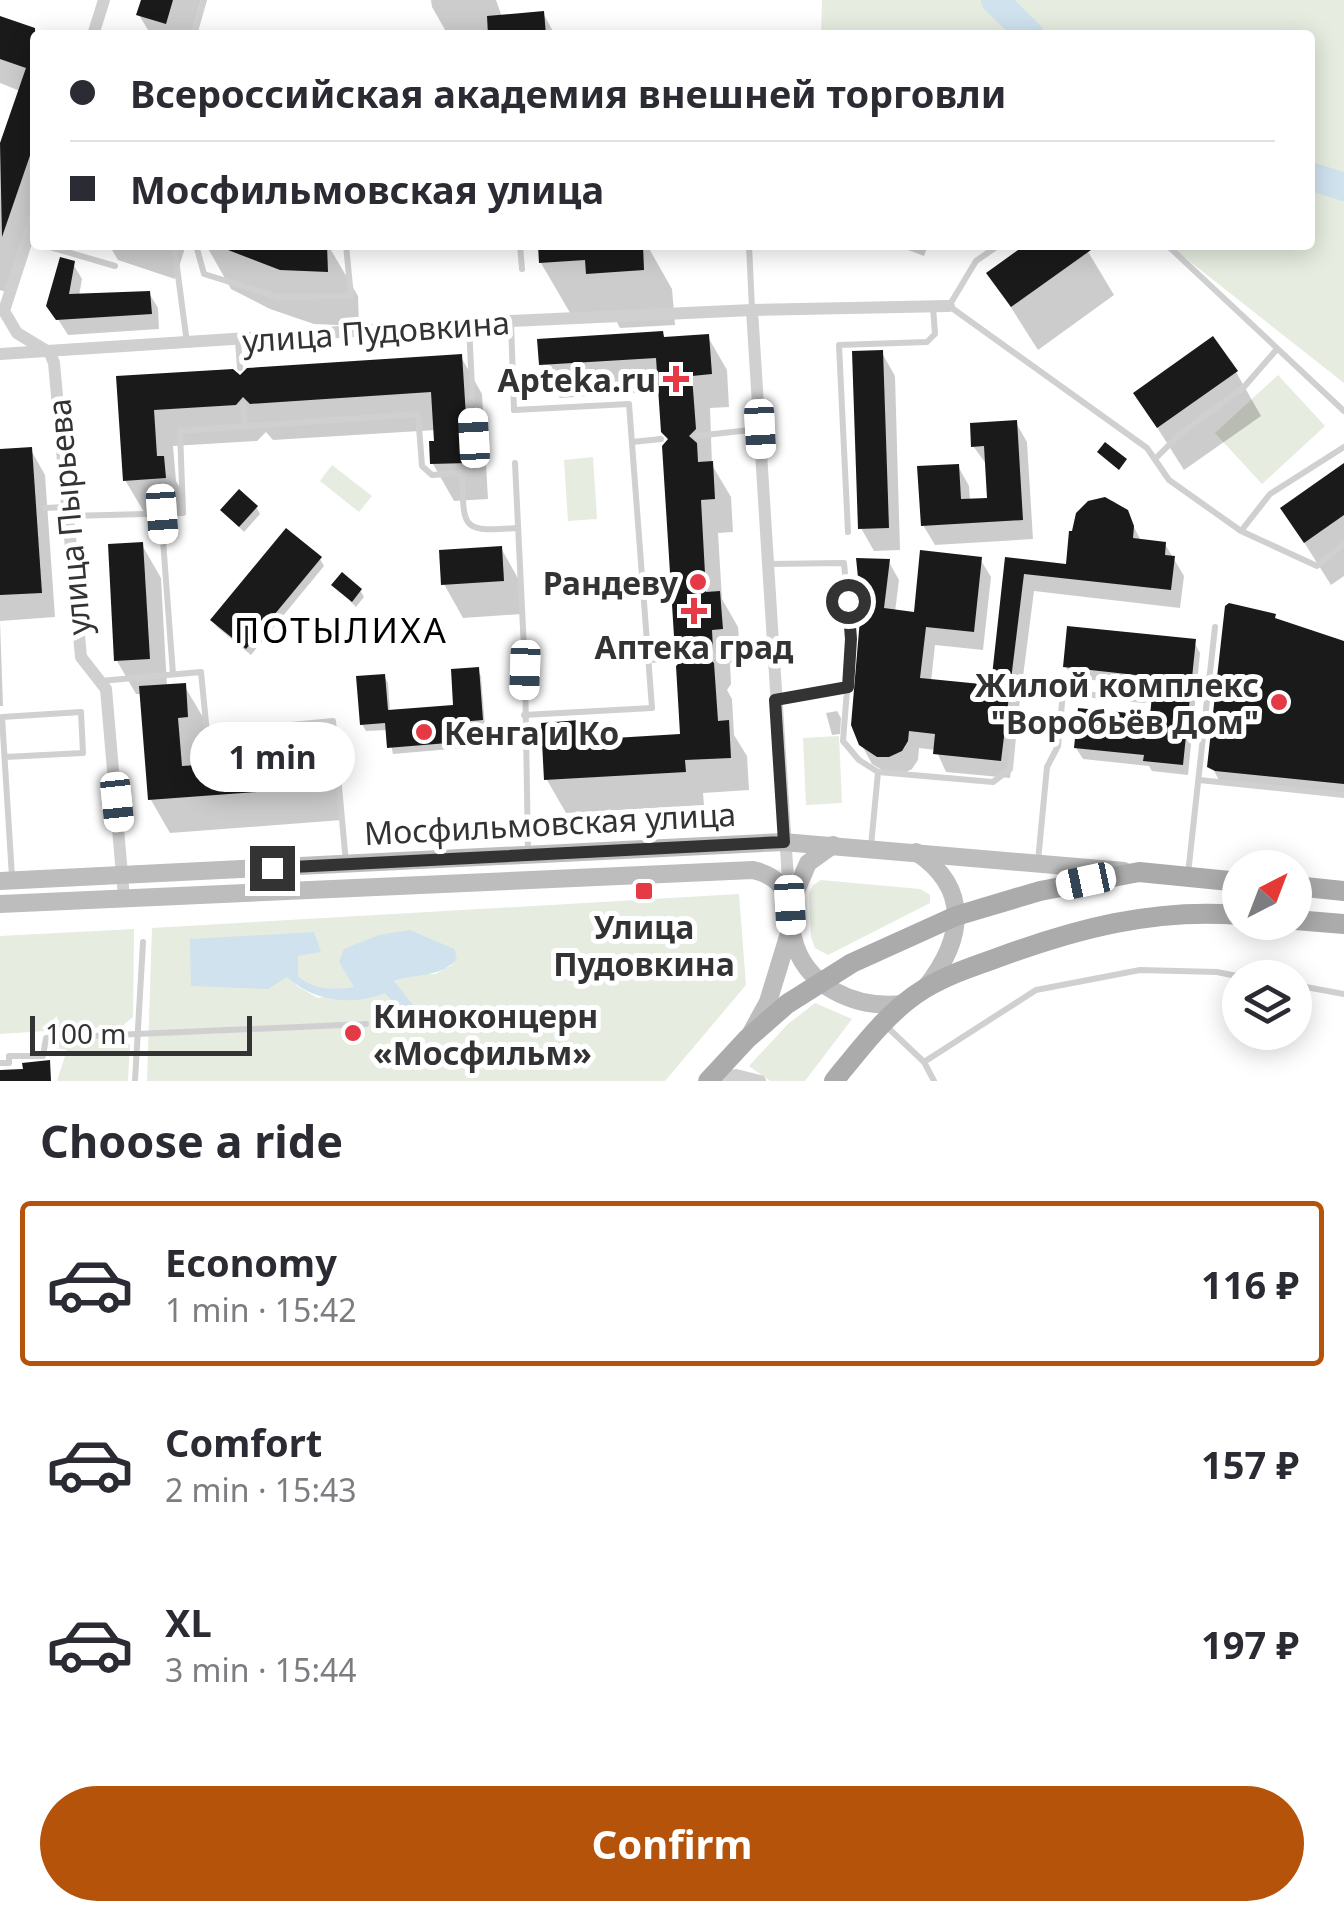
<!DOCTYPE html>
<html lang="en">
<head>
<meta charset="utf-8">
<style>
	body { margin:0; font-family:"Noto Sans",sans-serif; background:#f2f2f3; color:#2b2b33; height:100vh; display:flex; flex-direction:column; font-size:38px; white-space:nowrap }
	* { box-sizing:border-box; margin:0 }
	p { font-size:32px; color:#7c7c81 }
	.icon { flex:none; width:55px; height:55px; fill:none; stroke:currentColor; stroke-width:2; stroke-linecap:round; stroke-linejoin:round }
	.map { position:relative; height:1081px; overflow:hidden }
	.drawer { display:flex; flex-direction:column; background:#fff; flex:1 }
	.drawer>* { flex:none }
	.banner { position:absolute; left:30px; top:30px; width:1285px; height:220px; border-radius:10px; box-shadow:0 5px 25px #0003; display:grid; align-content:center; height:220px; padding:0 40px; background:#fff }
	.needle { width:65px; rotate:42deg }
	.controls { position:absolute; left:1222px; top:850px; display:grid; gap:20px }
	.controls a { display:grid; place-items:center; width:90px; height:90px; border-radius:50%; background:#fff; box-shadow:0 5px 25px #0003; font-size:50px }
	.scale { position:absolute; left:30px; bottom:25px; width:222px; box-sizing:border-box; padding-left:10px; border:5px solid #333; border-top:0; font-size:28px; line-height:35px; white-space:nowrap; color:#333; -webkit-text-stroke:8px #fff; paint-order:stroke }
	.end { position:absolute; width:45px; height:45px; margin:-22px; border:12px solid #333; background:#fff; box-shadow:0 0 0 5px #fff }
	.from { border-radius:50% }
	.bubble { position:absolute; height:70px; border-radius:35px; background:#fff; box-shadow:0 5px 25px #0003; font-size:32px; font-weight:700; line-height:70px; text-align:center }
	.car { position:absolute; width:30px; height:60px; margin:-30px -15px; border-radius:12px; box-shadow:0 0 8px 2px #0007; background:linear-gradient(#fff 24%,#345 0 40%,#fff 0 76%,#345 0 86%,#fff 0) }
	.banner b { display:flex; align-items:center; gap:35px; height:95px; font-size:38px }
	.banner b+b { border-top:2px solid #e1e1e2 }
	.banner i { width:25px; height:25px; background:#2b2b33 }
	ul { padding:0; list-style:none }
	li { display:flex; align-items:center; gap:30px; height:165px; margin:0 20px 15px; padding:0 20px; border:5px solid transparent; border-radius:10px }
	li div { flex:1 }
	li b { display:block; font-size:38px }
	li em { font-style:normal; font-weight:700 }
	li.selected { border-color:#b45309 }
	li>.icon { width:90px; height:90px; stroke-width:1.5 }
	h2 { padding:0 40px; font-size:45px; line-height:120px }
	.cta { display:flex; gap:20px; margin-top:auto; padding:20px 40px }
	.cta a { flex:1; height:115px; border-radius:60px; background:#b45309; color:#fff; font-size:40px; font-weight:700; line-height:115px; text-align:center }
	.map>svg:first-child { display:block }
</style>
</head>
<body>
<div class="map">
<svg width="1344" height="1081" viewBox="0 0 1344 1081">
	<rect width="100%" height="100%" fill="#fff"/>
	<g fill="#e6ecdf" fill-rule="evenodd">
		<path d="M 822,0 L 1344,0 L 1344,383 L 1169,245 L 1310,245 L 1310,35 L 821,35 Z"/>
		<path d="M 1278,375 L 1325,426 L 1262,484 L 1215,433 Z"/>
		<path d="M 593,457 L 597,519 L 568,521 L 564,460 Z"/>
		<path d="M 332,465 L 372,496 L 359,512 L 320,481 Z"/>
		<path d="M 839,736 L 842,803 L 806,805 L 803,738 Z"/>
		<path d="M 821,880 L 920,889 L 930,895 L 930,903 L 828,955 L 815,948 L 811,937 L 809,894 L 813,885 Z"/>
		<path d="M 739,894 L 746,985 L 665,1081 L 147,1081 L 152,928 ZM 191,939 L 298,956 L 298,976 C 300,978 307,985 310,986 C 345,999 418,972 454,964 L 435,974 L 413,974 L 393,982 L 318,998 L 297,986 L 287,976 L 191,986 Z"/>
		<path d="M 134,929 L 133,1017 L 122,1026 L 0,1034 L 0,936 Z"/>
		<path d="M 815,1003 L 852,1019 L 805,1081 L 770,1081 L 749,1066 L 788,1024 Z"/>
		<path d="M 119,1037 L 130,1045 L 128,1081 L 57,1081 L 67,1050 L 56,1048 L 57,1041 Z"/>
	</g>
	<path fill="#cfe2ee" d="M 410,930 L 454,949 L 457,958 C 443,978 416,973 394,981 L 413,1005 L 404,1014 L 385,993 C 353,1006 313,1002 287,977 L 268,989 L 191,986 L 190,939 L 314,932 L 321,952 L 298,956 L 298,976 C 313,990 334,990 354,987 L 339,962 L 344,949 L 379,935 Z"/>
	<g fill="#0003">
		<path d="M 143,0 L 201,0 L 191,35 L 151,35 L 139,15 Z"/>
		<path d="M 431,0 L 496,0 L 502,17 L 543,13 L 555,35 L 448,35 L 432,7 Z"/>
		<path d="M 0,19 L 47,35 L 35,35 L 35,228 L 12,294 L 0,290 L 0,150 L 20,91 L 0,83 Z"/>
		<path d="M 109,245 L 186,245 L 175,279 L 118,260 Z"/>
		<path d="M 206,245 L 328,245 L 358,296 L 359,326 L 314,324 L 270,309 L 231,289 Z"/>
		<path d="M 540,245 L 647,245 L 672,289 L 675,325 L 620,328 L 613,315 L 573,318 L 541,263 Z"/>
		<path d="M 895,245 L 928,245 L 924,256 Z"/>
		<path d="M 1029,245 L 1084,245 L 1114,295 L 1038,350 L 989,273 Z"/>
		<path d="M 73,264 L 82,279 L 79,296 L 149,293 L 158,308 L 159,329 L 68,335 L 49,305 Z"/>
		<path d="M 708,337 L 727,370 L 729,407 L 710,408 L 712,465 L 731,497 L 733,532 L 718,533 L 722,599 L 738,627 L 741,662 L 730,663 L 731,684 L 727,690 L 732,699 L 734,735 L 747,756 L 749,790 L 703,793 L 704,805 L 566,813 L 547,780 L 579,723 L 590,742 L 683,736 L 683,661 L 669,441 L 663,431 L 661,391 L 560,398 L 541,365 L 665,339 Z"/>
		<path d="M 882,353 L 895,376 L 900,550 L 874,551 L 861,528 Z"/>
		<path d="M 461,357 L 482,394 L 488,499 L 454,501 L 433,464 L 436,430 L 273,440 L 266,432 L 257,441 L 173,446 L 176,481 L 184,495 L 185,514 L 147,517 L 125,480 L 118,379 L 240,378 Z"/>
		<path d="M 1236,372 L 1261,416 L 1184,470 L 1136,394 Z"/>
		<path d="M 1016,423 L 1027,442 L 1033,539 L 935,545 L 923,525 L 958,466 L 969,486 L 970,501 L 989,500 L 987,465 L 973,446 Z"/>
		<path d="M 31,450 L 45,475 L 55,617 L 0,621 L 3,706 L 0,706 L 0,452 Z"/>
		<path d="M 1344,466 L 1344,576 L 1331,585 L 1283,509 Z"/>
		<path d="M 1097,500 L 1113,501 L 1126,511 L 1141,541 L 1165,544 L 1184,576 L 1180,608 L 1034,591 L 1010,778 L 946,772 L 936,750 L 919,748 L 918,760 L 912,769 L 900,775 L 890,775 L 872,764 L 861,744 L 889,562 L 899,580 L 895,612 L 916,614 L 980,559 L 991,577 L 983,650 L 935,645 L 931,682 L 993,688 L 1007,560 L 1068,567 Z"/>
		<path d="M 256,507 L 260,514 L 244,532 L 223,511 Z"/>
		<path d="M 142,545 L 161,578 L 167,687 L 184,685 L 204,719 L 206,750 L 195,751 L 197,768 L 218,766 L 256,753 L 260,760 L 291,758 L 318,732 L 338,765 L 342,820 L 170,833 L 151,800 L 142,694 L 136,694 L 117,661 Z"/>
		<path d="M 501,548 L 520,582 L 522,614 L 463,618 L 444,584 Z"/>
		<path d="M 320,559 L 324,566 L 251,655 L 217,627 L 213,620 Z"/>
		<path d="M 334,585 L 360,590 L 364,597 L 356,607 Z"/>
		<path d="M 1276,621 L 1344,644 L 1344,795 L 1221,784 L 1210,763 Z"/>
		<path d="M 1194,642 L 1200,653 L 1188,775 L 1152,771 L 1149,766 L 1083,759 L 1076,748 L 1152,718 L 1155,686 L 1072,678 L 1066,667 Z"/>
		<path d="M 477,670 L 481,676 L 485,726 L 461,728 L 463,748 L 393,754 L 388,730 L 366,731 L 362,724 L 384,676 L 388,683 L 390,713 L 456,708 Z"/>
		<path d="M 837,711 L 841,718 L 840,734 L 832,735 L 826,713 Z"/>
	</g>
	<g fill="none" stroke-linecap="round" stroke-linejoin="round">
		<g stroke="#cfe2ee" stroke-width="28">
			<path d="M 995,0 L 1030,35"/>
			<path d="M 1310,176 L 1344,187"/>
		</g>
	</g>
	<g fill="#1a1a1a">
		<path d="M 141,0 L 173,0 L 166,24 L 136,15 Z"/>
		<path d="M 544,11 L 546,35 L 488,35 L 487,16 Z"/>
		<path d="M 0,16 L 35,28 L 35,141 L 2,237 L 0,143 L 26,68 L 0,59 Z"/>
		<path d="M 215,245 L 327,245 L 328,272 L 280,270 Z"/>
		<path d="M 538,245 L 643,245 L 644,270 L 586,274 L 585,260 L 539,263 Z"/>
		<path d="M 1025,245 L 1098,245 L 1011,307 L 986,273 Z"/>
		<path d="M 60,257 L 75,261 L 69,294 L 150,291 L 152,314 L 56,320 L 46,306 Z"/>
		<path d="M 663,331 L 664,337 L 709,334 L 712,374 L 692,376 L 696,429 L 689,436 L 697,443 L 698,462 L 713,461 L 715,499 L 701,500 L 706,592 L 720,591 L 723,629 L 712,630 L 713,649 L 707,657 L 714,663 L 718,721 L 729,720 L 731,758 L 685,760 L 686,772 L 544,780 L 541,723 L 580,720 L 581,740 L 680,734 L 676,666 L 682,660 L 675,652 L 662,446 L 668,439 L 661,432 L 656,358 L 539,365 L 537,339 Z"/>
		<path d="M 1213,336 L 1238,371 L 1157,428 L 1133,393 Z"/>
		<path d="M 883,350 L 889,528 L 858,529 L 852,351 Z"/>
		<path d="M 462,354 L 469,463 L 430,464 L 429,441 L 434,441 L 431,392 L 250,404 L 243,397 L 236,405 L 154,410 L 157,456 L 164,456 L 166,478 L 123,481 L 116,376 L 233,369 L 240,375 L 247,368 Z"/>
		<path d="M 1017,420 L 1023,520 L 921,526 L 917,466 L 959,464 L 961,499 L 987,498 L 984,446 L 971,447 L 970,423 Z"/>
		<path d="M 1105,442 L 1127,459 L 1119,470 L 1097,452 Z"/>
		<path d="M 32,447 L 42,593 L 0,595 L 0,449 Z"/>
		<path d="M 1344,463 L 1344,515 L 1304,543 L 1280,508 Z"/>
		<path d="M 239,489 L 258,506 L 239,527 L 220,510 Z"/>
		<path d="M 1105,497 L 1128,510 L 1134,526 L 1133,538 L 1166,542 L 1165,555 L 1175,556 L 1171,590 L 1024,574 L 1001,761 L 933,754 L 935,734 L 909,731 L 908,741 L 902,751 L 889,757 L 877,757 L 859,745 L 851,725 L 861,607 L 856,558 L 890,559 L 884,608 L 914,612 L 920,550 L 982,557 L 974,632 L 926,627 L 920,678 L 991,685 L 1005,557 L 1066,564 L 1069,531 L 1072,531 L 1076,513 L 1088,501 Z"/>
		<path d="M 286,528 L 322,557 L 246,649 L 210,620 Z"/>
		<path d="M 143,542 L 150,659 L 114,661 L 108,544 Z"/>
		<path d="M 502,546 L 504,581 L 441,585 L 439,550 Z"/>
		<path d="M 342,572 L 362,589 L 352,602 L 331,585 Z"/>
		<path d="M 1229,603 L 1276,614 L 1275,618 L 1344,641 L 1344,784 L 1215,771 L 1207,767 L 1225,606 Z"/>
		<path d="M 1067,626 L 1196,639 L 1183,765 L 1143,761 L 1144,755 L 1074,748 L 1078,708 L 1150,715 L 1154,677 L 1063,667 Z"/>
		<path d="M 479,667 L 483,720 L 459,722 L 460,742 L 387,748 L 385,723 L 360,725 L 356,676 L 385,674 L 388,710 L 453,705 L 451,669 Z"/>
		<path d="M 186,683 L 188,717 L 178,718 L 182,766 L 215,764 L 215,753 L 257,750 L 258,758 L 289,756 L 287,732 L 320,729 L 324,787 L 148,800 L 139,686 Z"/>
		<path d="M 50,1060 L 51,1081 L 0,1081 L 0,1070 L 23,1069 L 22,1063 Z"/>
	</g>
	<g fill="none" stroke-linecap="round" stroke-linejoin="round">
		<g stroke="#d0d0d0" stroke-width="6">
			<path d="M 194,35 L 204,0"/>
			<path d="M 43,245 L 115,266"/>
			<path d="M 174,245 L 187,343"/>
			<path d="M 196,245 L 204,274 L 278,297 L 351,296 L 346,245"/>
			<path d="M 520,245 L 522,269"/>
			<path d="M 749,245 L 752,309"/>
			<path d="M 999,245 L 976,261 L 949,306 L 1147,448 L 1169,480 L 1241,531 L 1317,566 L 1344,544"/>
			<path d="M 1167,245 L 1344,411"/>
			<path d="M 511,322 L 514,410"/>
			<path d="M 238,341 L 240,368"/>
			<path d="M 243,404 L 245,426"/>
			<path d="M 514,410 L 629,404 L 652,708 L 524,715"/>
			<path d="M 696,436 L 759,429"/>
			<path d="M 632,442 L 661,439"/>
			<path d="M 1155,459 L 1179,435 L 1244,387 L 1277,349"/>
			<path d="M 515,463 L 525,670 L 528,852"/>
			<path d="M 462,473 C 464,530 460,532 518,528"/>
			<path d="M 45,508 L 66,507"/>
			<path d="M 161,514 L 173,674"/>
			<path d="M 69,516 L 183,513 L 180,431 L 418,414 L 422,466 L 432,475 L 476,472 L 469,325"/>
			<path d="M 1241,531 L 1270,494 L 1344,447"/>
			<path d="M 848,532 L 839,345 L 927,342 L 935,334 L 933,307"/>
			<path d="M 769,564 L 844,563 L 851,639 L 843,741 L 859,760 L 878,772 L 993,782 L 1010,769 L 1014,727"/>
			<path d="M 714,656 L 772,653"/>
			<path d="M 648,660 L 675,659"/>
			<path d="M 100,681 L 201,672 L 207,733 L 333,721 L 346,863"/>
			<path d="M 776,700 L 847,687"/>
			<path d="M 5,757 L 83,753 L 81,712 L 2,717 L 12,877"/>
			<path d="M 1199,780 L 1344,795"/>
			<path d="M 871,846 L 878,772"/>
			<path d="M 1038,861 L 1047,767 L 1058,746 L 1063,692 L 1144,700"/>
			<path d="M 1188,874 L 1215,627"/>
			<path d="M 1295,985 L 1344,994"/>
			<path d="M 885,1025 L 924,1062 L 1036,990 L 1140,970 L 1217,972 L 1247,978"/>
			<path d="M 924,1062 L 934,1081"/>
			<path d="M 0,1063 L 9,1063 L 9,1056 L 43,1056 L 46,1038 L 366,1024"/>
			<path d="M 135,1081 L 143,942"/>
		</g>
		<g stroke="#d0d0d0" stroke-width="12">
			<path d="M 93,35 L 104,0"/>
			<path d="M 35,215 L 4,311 L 17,333 L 50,353 L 54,363 L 81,657 L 106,689 L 124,898"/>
			<path d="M 752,310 L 789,896"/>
			<path d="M 0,354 L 511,321 L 752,310 L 949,306"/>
			<path d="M 713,1081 L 736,1075 L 760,1081"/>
		</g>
		<g stroke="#bdbdbd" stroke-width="18">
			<path d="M 916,852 C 972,889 963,940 926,987"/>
			<path d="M 0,881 L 783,842 L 1124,871"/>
			<path d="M 0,904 L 753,870 C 766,873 778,879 784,891 C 792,906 789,922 793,937 C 804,987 856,1009 903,1004"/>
			<path d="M 790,905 L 808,863 L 833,845"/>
			<path d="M 751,1033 L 768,1002 L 791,927"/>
		</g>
		<g stroke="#ababab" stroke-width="20">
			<path d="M 1295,886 L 1344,891"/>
			<path d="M 1295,920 L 1344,924"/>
			<path d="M 708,1081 L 747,1039 L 787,1004 L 852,963 L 956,916 L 1040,891 L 1139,872 L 1240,882"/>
			<path d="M 834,1081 C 860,1049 888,1011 924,989 C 945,976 971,967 994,959 C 1075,929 1153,908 1240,915"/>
		</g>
	</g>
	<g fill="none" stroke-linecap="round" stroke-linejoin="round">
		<path stroke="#333" stroke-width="12" d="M 272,868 L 784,842 L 775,700 L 848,687 L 851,639 L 848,601"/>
	</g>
	<g fill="#e63946" stroke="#fff" stroke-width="4">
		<path d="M671 364h10v10h10v10h-10v10h-10v-10h-10v-10h10z"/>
		<circle cx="698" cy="582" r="10"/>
		<path d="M689 596h10v10h10v10h-10v10h-10v-10h-10v-10h10z"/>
		<circle cx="1279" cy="702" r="10"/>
		<circle cx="424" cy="732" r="10"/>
		<rect x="634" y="881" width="20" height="20" rx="5"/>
		<circle cx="353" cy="1033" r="10"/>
	</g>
	<g text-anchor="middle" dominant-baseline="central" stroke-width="10" stroke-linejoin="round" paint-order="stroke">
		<g font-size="32" fill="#333" stroke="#fff">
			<text transform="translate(376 331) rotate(-4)">улица Пудовкина</text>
			<text transform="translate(68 517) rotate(-95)">улица Пырьева</text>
			<text transform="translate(550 823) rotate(-3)">Мосфильмовская улица</text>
		</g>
		<g font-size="32" font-weight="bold" fill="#333" stroke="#fff" text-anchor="end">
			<text x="656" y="379">Apteka.ru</text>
			<text x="678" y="582">Рандеву</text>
			<text x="694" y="646" text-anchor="middle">Аптека град</text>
			<text x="1259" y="684">Жилой комплекс<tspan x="1259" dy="37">"Воробьёв Дом"</tspan></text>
			<text x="444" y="732" text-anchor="start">Кенга и Ко</text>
			<text x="644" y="926" text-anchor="middle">Улица<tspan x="644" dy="37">Пудовкина</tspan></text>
			<text x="373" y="1015" text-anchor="start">Киноконцерн<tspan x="373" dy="37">«Мосфильм»</tspan></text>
		</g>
		<g font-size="35" letter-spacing="2.5" fill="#000" stroke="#fff">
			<text x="341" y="629">ПОТЫЛИХА</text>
		</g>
	</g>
</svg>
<div class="controls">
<a><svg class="needle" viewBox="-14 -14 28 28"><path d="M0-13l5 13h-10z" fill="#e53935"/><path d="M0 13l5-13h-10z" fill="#7c7c81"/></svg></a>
<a><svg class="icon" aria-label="layers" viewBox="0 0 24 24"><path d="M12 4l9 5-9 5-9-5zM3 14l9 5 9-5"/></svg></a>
</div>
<div class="scale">100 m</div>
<i class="end from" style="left:848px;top:601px"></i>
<i class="end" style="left:272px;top:868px"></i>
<div class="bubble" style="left:190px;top:722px;width:165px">1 min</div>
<i class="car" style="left:760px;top:429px;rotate:177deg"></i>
<i class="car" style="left:474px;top:438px;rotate:357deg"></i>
<i class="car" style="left:162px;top:514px;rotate:176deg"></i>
<i class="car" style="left:525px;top:670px;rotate:182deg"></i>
<i class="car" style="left:117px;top:802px;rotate:174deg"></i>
<i class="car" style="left:1086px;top:881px;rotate:258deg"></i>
<i class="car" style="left:790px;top:905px;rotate:177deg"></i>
<div class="banner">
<b><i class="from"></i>Всероссийская академия внешней торговли</b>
<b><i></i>Мосфильмовская улица</b>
</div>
</div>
<section class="drawer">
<h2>Choose a ride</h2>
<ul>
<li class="selected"><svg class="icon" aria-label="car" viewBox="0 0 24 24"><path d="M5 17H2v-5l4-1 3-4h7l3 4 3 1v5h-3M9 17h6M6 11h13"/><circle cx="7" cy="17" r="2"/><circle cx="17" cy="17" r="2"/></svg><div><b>Economy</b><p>1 min · 15:42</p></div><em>116 ₽</em></li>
<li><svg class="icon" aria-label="car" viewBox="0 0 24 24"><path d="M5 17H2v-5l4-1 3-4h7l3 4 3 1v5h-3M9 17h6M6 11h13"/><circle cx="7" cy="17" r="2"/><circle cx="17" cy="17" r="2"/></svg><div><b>Comfort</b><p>2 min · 15:43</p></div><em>157 ₽</em></li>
<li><svg class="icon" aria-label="car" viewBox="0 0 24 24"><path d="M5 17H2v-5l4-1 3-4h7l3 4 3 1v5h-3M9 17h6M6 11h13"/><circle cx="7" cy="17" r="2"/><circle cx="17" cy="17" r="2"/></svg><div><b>XL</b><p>3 min · 15:44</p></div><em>197 ₽</em></li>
</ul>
<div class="cta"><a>Confirm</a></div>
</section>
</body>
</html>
